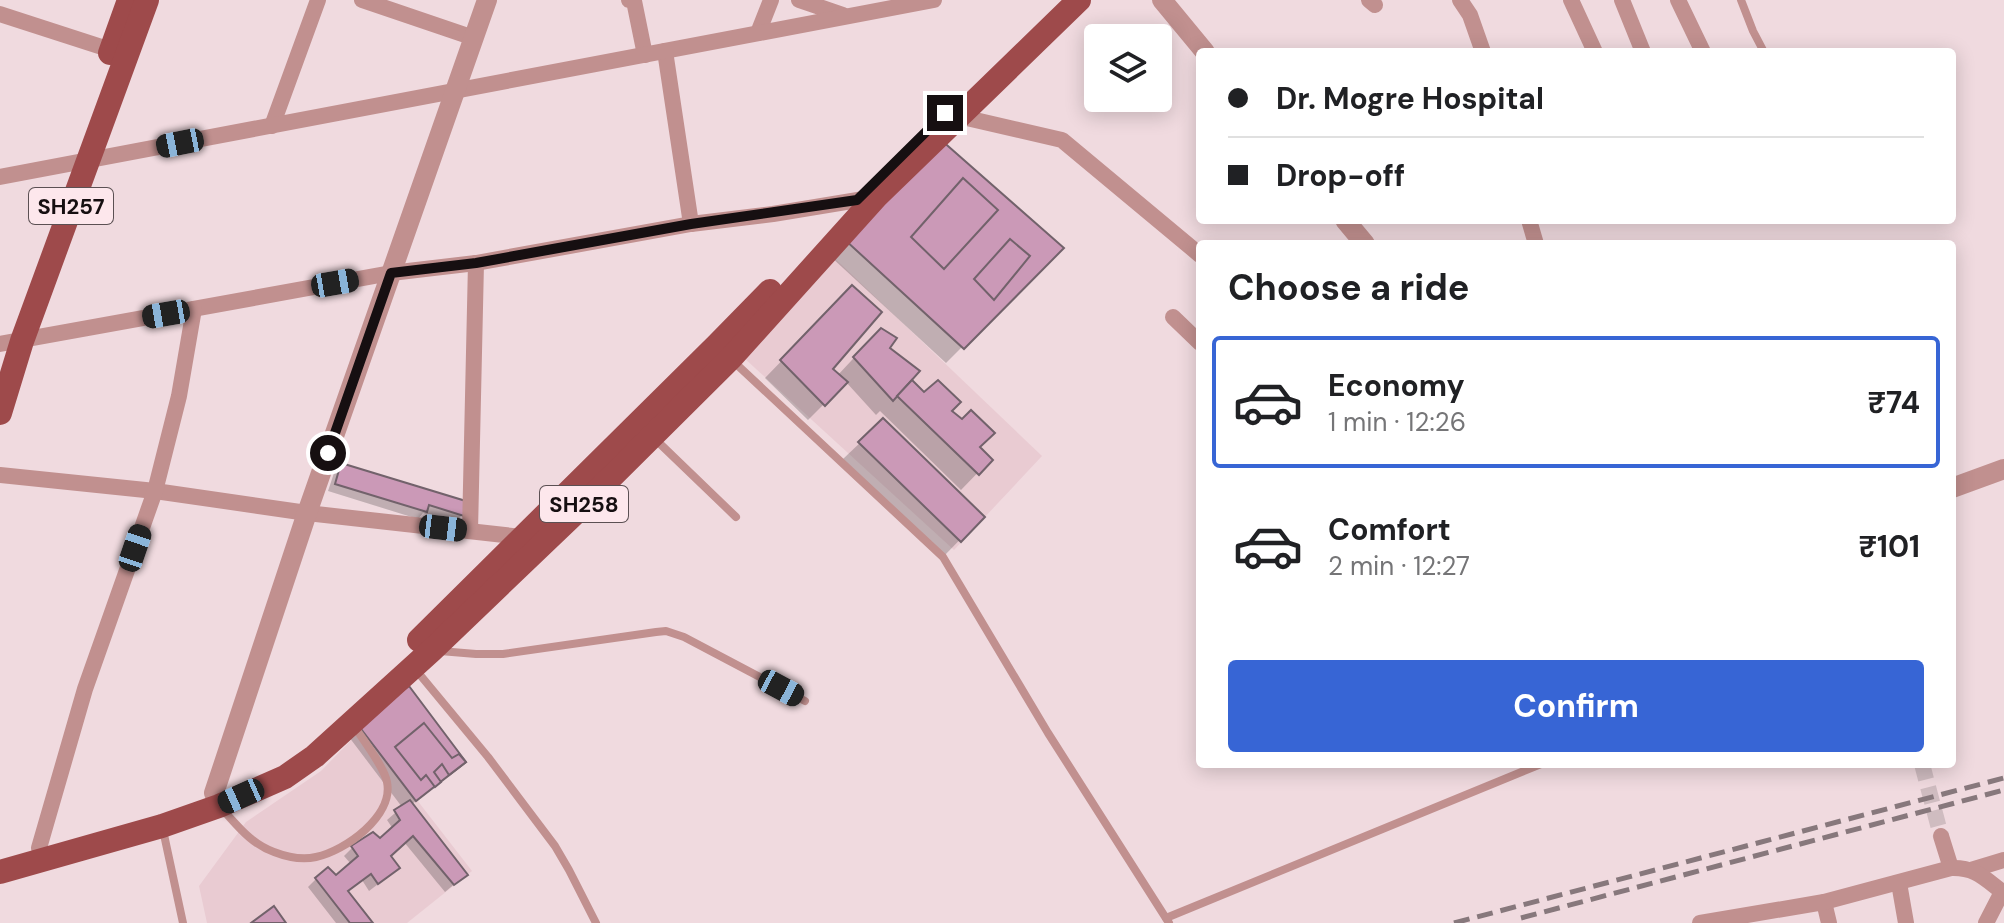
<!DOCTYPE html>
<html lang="en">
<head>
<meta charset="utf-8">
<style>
	body { margin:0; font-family:"DM Sans",sans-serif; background:#f2f2f2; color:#202124; height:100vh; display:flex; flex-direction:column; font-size:30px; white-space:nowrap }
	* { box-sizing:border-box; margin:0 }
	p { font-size:26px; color:#757577 }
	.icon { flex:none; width:44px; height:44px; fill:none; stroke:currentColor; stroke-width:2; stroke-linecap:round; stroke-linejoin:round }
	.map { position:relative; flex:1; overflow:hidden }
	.drawer { position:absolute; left:1196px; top:240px; width:760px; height:528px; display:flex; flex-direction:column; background:#fff; border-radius:8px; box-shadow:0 4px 20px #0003 }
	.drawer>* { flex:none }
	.hud { position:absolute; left:1196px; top:48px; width:760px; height:176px; border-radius:8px; box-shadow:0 4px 20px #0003; display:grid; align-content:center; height:176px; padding:0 32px; background:#fff }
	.controls { position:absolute; left:1084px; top:24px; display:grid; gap:16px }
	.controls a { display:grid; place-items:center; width:88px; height:88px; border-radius:8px; background:#fff; box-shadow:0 4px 20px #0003; font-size:40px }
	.end { position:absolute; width:36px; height:36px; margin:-18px; border:10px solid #160f11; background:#fff; box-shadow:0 0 0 4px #fff }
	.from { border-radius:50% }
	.car { position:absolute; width:24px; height:48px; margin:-24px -12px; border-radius:10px; box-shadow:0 0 6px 2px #0007; background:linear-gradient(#222 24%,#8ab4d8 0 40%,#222 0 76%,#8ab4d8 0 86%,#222 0) }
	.hud b { display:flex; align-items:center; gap:28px; height:76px; font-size:30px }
	.hud b+b { border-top:2px solid #e0e0e0 }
	.hud i { width:20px; height:20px; background:#202124 }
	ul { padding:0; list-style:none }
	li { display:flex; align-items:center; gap:24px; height:132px; margin:0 16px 12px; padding:0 16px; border:4px solid transparent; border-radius:8px }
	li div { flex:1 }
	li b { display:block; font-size:30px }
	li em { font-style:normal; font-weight:700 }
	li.active { border-color:#3765d5 }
	li>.icon { width:72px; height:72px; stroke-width:1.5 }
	h2 { padding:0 32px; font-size:36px; line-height:96px }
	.button { display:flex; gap:16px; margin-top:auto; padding:16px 32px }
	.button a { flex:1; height:92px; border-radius:8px; background:#3765d5; color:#fff; font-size:32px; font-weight:700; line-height:92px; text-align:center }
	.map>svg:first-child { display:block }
</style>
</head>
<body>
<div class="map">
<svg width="2004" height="923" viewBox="0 0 2004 923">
	<rect width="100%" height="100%" fill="#f0dadf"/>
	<g fill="#e9cbd2">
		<path d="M 826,250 L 1042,456 L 954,550 L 731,346 Z"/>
		<path d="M 362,729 L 472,871 L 407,923 L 207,923 L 199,886 L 246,822 L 321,771 Z"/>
	</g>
	<g fill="#0003">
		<path d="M 924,158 L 1061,248 L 946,363 L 830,256 Z"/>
		<path d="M 852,288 L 830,369 L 837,376 L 865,346 L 887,348 L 909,380 L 924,395 L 949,411 L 962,422 L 978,447 L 990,460 L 961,490 L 880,411 L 876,415 L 846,382 L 808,420 L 765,378 Z"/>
		<path d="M 883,421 L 982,517 L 944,556 L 843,459 Z"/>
		<path d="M 342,465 L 462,515 L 455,523 L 423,513 L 418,519 L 328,491 L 334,473 Z"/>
		<path d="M 360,726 L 463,762 L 411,805 L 457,882 L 445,892 L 404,842 L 388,857 L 398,868 L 390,875 L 369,891 L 362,880 L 347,892 L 370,923 L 336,923 L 308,887 L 316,879 L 336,878 L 351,864 L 344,856 L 352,848 L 373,835 L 379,841 L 393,829 L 387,820 L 402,807 L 349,737 Z"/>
	</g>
	<g fill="#cb99b7" stroke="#72626b" stroke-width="2">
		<path d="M 940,139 L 1064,248 L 964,349 L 844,239 Z"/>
		<path d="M 963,178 L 998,210 L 944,269 L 911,237 Z"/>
		<path d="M 1010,239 L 1030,256 L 994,300 L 974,279 Z"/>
		<path d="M 852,285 L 882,312 L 833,369 L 848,382 L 825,406 L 780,360 Z"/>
		<path d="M 881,328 L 897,338 L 890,348 L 920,371 L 893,401 L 853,357 Z"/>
		<path d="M 912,380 L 924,392 L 938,380 L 961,402 L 952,411 L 962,419 L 971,410 L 995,433 L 980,447 L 993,460 L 979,475 L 897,396 Z"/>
		<path d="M 883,418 L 985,517 L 961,542 L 858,442 Z"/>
		<path d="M 341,463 L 469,502 L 464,516 L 429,505 L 427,512 L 335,484 Z"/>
		<path d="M 409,686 L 466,762 L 416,801 L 358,725 Z"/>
		<path d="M 424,723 L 452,758 L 459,754 L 466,762 L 449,775 L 442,764 L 434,772 L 441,782 L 435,787 L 426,775 L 421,780 L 395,747 Z"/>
		<path d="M 410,800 L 468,875 L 454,885 L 413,836 L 391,856 L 400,868 L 378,884 L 371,874 L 348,891 L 373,923 L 350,923 L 315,878 L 328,867 L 336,875 L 358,856 L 351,846 L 373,832 L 380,838 L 400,820 L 394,810 Z"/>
		<path d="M 274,906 L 286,923 L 251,923 Z"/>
	</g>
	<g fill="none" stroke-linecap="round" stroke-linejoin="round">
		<path stroke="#cfbcc0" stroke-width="16" stroke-dasharray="16 8" stroke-linecap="butt" d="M 1922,764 L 1941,836"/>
		<g stroke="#c1908f" stroke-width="8">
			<path d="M 1741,0 L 1753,31 L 1764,52"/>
			<path d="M 734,362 L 943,557 L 1048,733 L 1169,923"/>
			<path d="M 655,439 L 736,517"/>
			<path d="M 440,651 L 476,654 L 503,654 L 656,632 L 666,631 L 684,637 L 805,701"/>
			<path d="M 416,670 L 488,757 L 555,846 L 569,870 L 596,923"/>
			<path d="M 222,809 C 238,826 251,844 274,852 C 287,857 303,860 316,857 C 345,851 394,816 387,782 C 384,766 362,739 353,724"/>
			<path d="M 163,830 L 183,923"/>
			<path d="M 1166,918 L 1541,764"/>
		</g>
		<g stroke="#c1908f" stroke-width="16">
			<path d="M 362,0 L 474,38"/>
			<path d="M 629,0 L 634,1 L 645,55"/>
			<path d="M 799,0 L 843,15"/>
			<path d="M 1369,0 L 1375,5"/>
			<path d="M 1460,0 L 1470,15 L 1483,52"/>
			<path d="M 1571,0 L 1595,52"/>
			<path d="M 1622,0 L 1643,52"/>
			<path d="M 1678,0 L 1703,52"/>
			<path d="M 0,14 L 111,50"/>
			<path d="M 758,33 L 771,0"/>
			<path d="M 665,51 L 691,224"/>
			<path d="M 958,116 L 1062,140 L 1200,255"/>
			<path d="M 272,126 L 318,0"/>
			<path d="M 0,177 L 934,0"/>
			<path d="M 1529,220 L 1536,244"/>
			<path d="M 1173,317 L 1200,343"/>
			<path d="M 0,344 L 391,273 L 476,263 L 691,224 L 773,214 L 876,197"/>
			<path d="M 0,475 L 155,491 L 307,513 L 522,537"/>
			<path d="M 470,531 L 476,263"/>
			<path d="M 1941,836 L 1951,868"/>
			<path d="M 39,848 L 85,689 L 155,491 L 179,396 L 194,309"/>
			<path d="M 1971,870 L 2004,860"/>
			<path d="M 1899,883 L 1906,923"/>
			<path d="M 1824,902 L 1829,923"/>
			<path d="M 1700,923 L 1824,902 L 1951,868 C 1976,867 1985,879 2004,893"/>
			<path d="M 1986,923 L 2002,892"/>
		</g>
		<g stroke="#c1908f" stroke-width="20">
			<path d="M 1162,0 L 1205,52"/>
			<path d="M 1345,220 L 1365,244"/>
			<path d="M 1952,488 L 2004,469"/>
			<path d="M 214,793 L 307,513 L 487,0"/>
		</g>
		<g stroke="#9e4a4b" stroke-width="24">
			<path d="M 110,53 L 129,0"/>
			<path d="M 0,413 L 22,341 L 147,0"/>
			<path d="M 419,640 L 717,345 L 770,291"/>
			<path d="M 0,872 L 162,826 L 219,806 L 285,777 L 315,756 L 432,650 L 573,515 L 731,358 L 876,197 L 1079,0"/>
		</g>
		<g stroke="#87787c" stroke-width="5" stroke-dasharray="16 8" stroke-linecap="butt">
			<path d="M 1521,918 L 2004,790"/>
			<path d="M 1454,923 L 2004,778"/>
		</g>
	</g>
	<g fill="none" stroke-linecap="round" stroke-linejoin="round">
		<path stroke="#160f11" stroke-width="10" d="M 328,453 L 391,273 L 476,263 L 691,224 L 857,200 L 945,113"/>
	</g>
	<g text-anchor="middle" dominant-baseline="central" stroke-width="6" stroke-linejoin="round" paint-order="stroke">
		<g fill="#fde7ec" stroke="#5b5053" stroke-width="2">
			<rect x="29" y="188" width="84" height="36" rx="6"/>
			<rect x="540" y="486" width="88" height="36" rx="6"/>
		</g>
		<g font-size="22" font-weight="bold" fill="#160f11">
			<text x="71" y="206">SH257</text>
			<text x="584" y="504">SH258</text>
		</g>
	</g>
</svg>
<div class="controls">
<a><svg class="icon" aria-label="layers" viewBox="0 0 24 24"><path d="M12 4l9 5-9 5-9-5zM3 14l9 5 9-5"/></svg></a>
</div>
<i class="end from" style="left:328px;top:453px"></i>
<i class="end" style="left:945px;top:113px"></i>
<i class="car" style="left:180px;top:143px;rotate:259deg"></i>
<i class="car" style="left:335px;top:283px;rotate:80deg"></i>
<i class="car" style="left:166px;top:314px;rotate:260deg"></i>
<i class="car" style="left:443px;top:528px;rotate:97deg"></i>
<i class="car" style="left:135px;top:548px;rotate:19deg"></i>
<i class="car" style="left:781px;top:688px;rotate:118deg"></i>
<i class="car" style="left:241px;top:796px;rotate:246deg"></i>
<div class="hud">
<b><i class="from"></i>Dr. Mogre Hospital</b>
<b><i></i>Drop-off</b>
</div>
<section class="drawer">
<h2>Choose a ride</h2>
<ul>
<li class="active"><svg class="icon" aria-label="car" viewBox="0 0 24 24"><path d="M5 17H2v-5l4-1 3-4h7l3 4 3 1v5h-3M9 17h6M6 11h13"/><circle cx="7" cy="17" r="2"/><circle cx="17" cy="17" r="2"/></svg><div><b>Economy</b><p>1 min · 12:26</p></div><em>₹74</em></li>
<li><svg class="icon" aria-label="car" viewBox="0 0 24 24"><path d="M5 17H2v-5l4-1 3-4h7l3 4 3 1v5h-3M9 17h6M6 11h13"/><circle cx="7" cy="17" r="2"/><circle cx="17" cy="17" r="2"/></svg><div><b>Comfort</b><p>2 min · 12:27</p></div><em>₹101</em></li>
</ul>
<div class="button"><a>Confirm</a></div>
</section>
</div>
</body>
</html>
